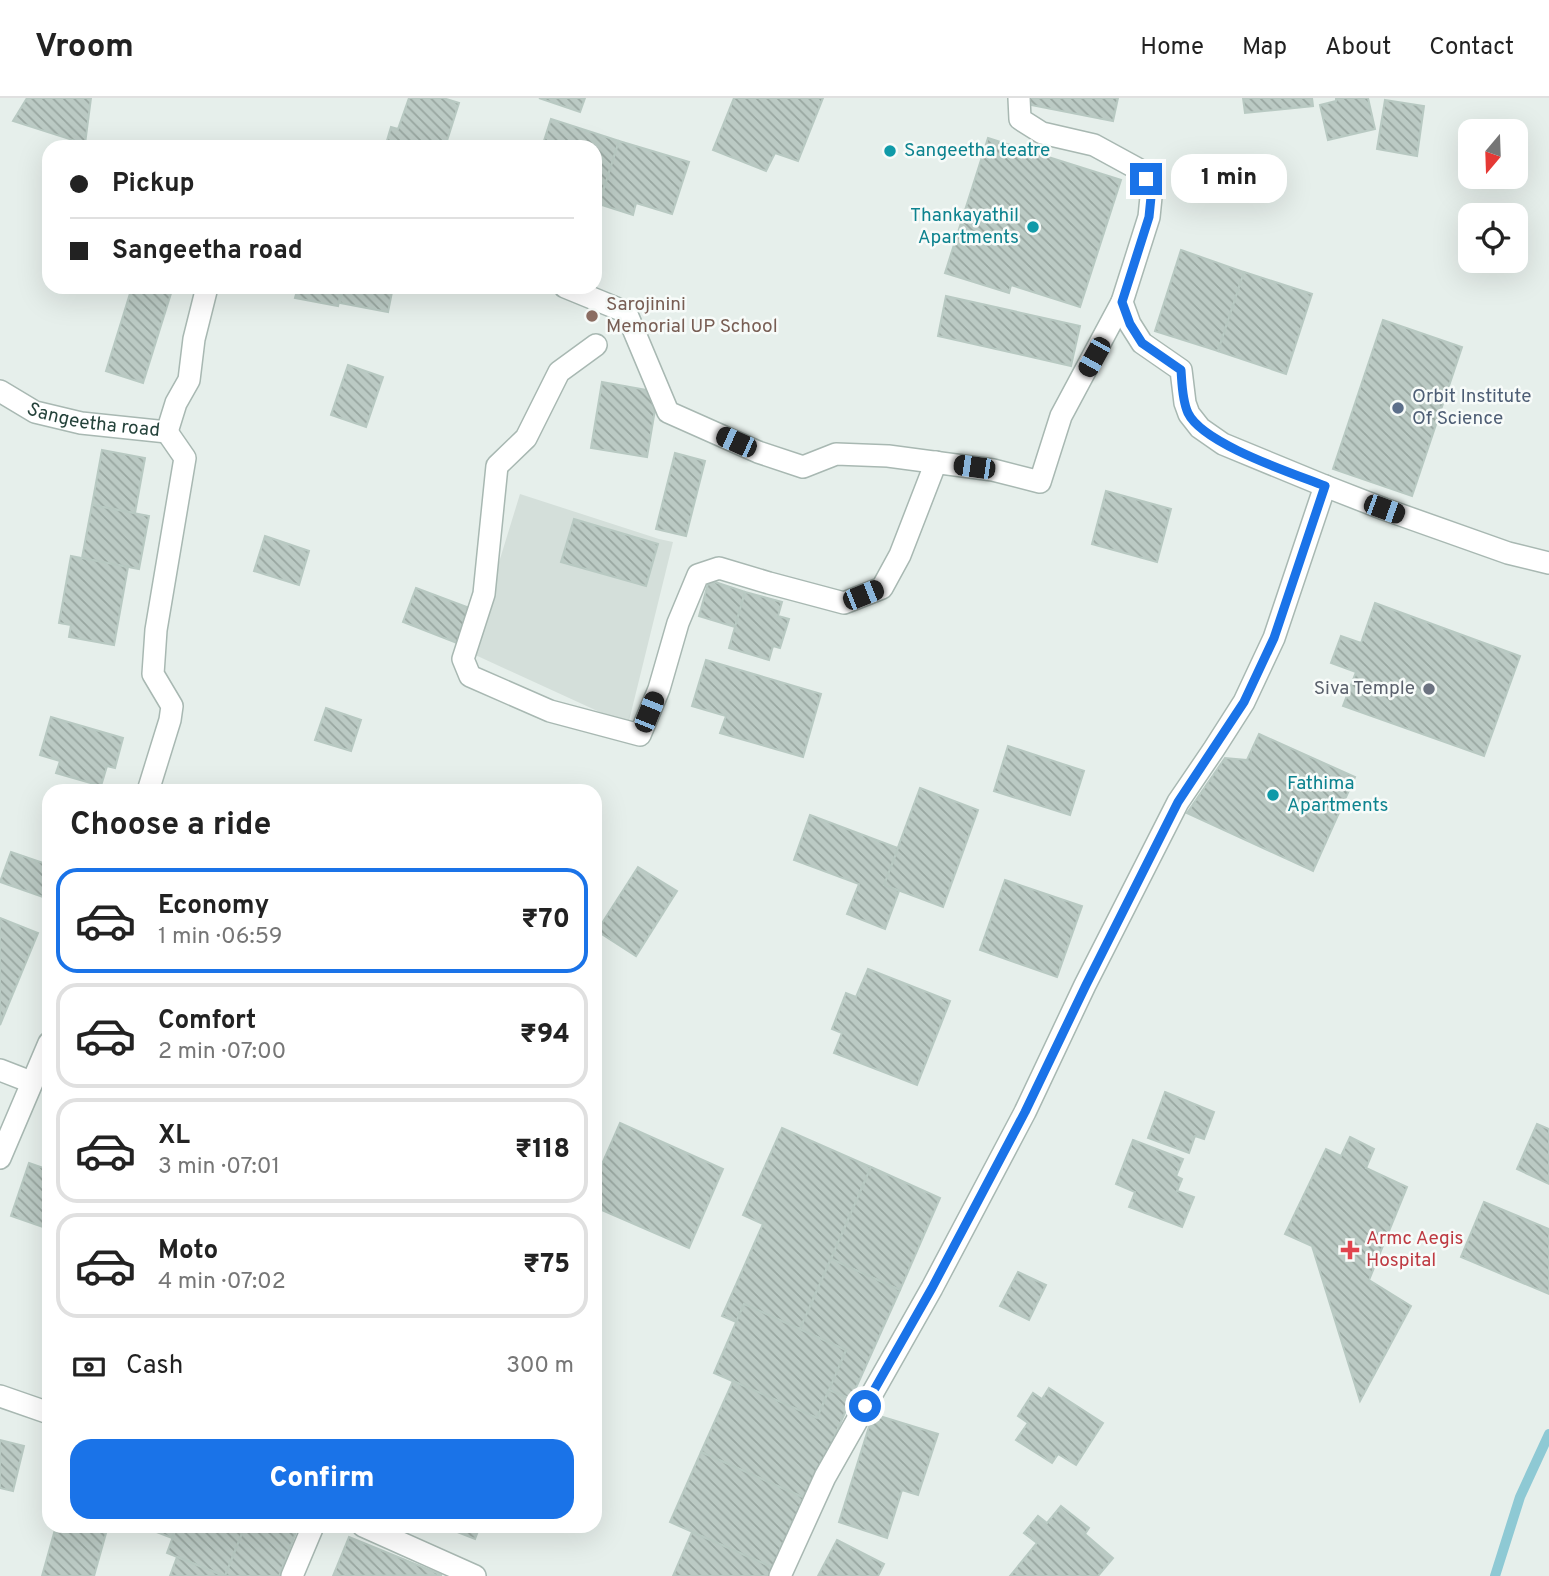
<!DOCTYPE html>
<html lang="en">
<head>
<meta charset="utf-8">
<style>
	body { margin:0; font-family:Overpass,sans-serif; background:#f6f6f6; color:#222; height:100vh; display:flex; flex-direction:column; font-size:26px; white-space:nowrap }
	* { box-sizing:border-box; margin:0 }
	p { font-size:23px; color:#767676 }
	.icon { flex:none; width:38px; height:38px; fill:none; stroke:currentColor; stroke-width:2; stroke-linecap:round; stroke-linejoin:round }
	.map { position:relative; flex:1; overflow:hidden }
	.panel { position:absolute; left:42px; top:686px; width:560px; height:749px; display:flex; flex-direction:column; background:#fff; border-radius:21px; box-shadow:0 7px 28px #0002 }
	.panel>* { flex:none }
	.top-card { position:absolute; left:42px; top:42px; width:560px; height:154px; border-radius:21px; box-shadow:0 7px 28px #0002; display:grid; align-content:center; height:154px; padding:0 28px; background:#fff }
	.needle { width:46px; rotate:199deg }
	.fabs { position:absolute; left:1458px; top:21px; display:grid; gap:14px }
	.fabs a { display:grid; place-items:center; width:70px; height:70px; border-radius:14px; background:#fff; box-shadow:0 7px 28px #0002; font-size:35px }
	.end { position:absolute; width:32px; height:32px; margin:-16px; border:9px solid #1a73e8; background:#fff; box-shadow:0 0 0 4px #fff }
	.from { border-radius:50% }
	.bubble { position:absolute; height:49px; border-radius:21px; background:#fff; box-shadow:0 7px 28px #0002; font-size:23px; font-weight:800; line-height:49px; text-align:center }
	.car { position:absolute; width:21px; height:42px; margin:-21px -10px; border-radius:9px; box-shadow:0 0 5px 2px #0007; background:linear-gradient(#222 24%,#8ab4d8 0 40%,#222 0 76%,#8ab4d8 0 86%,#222 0) }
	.top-card b { display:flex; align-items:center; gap:24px; height:66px; font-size:26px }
	.top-card b+b { border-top:2px solid #e0e0e0 }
	.top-card i { width:18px; height:18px; background:#222 }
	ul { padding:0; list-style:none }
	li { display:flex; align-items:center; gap:21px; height:105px; margin:0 14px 10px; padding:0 14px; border:4px solid #e0e0e0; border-radius:21px }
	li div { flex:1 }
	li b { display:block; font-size:26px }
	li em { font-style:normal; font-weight:800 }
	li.selected { border-color:#1a73e8 }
	li>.icon { width:63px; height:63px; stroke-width:1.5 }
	h2 { padding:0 28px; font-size:32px; line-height:84px }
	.pay { display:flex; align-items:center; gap:18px; height:77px; padding:0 28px; font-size:26px }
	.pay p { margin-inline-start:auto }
	.cta { display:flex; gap:14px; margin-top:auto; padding:14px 28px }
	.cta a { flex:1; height:80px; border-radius:21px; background:#1a73e8; color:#fff; font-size:28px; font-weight:800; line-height:80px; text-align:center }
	header { display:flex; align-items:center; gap:42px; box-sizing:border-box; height:98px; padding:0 35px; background:#fff; border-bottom:2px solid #e0e0e0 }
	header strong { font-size:33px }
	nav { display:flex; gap:38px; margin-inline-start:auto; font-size:24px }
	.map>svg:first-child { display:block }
</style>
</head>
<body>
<header>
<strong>Vroom</strong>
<nav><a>Home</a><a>Map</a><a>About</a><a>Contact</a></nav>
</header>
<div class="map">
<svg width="1549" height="1478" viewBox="0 0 1549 1478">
	<defs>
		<pattern id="building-back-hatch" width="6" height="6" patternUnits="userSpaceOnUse" patternTransform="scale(1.75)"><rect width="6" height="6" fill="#bbcac4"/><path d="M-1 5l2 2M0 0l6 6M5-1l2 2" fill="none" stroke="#98a6a0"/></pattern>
	</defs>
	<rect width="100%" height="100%" fill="#e6efeb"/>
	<path fill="#d4dfda" d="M 520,396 L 659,441 L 673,444 L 628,627 L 471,555 Z"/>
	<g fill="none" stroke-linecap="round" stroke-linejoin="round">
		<path stroke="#8ec9d4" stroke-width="10" d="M 1495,1478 L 1520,1399 L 1549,1336"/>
	</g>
	<g fill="url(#building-back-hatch)" stroke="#b8c9c2" stroke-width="2">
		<path d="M 27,0 L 91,0 L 85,46 L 13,23 Z"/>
		<path d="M 409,0 L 443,0 L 459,5 L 445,49 L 394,49 L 386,46 L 391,29 L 398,31 Z"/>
		<path d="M 539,0 L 585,0 L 580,14 Z"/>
		<path d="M 734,0 L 823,0 L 798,63 L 775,55 L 766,73 L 713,52 Z"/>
		<path d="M 1027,0 L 1118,0 L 1113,23 L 1026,6 Z"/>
		<path d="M 1243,0 L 1312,0 L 1313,8 L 1245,15 Z"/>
		<path d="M 1336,0 L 1368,0 L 1375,31 L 1328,42 L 1320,7 L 1336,3 Z"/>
		<path d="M 1385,2 L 1424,8 L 1417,58 L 1377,51 Z"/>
		<path d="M 551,21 L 619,43 L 595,118 L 595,49 L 542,49 Z"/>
		<path d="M 988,40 L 1121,82 L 1080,209 L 1011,187 L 1009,195 L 945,175 Z"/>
		<path d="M 619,43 L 689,64 L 672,116 L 636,105 L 633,117 L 599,106 Z"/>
		<path d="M 1181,152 L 1244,174 L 1218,253 L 1155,233 Z"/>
		<path d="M 1244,174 L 1312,196 L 1286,276 L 1218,253 Z"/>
		<path d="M 132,189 L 173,189 L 143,285 L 106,273 Z"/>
		<path d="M 298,189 L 342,189 L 338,208 L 295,200 Z"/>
		<path d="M 343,189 L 393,189 L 388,214 L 340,205 Z"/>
		<path d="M 946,198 L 1080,228 L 1071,268 L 938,238 Z"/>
		<path d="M 1383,222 L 1462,249 L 1412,398 L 1333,371 Z"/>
		<path d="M 348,267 L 383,279 L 366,329 L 331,317 Z"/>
		<path d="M 602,284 L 658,294 L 647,359 L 591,350 Z"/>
		<path d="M 102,352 L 145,360 L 135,415 L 92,407 Z"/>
		<path d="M 675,355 L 705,363 L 686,438 L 656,431 Z"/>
		<path d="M 1106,393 L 1171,411 L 1157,464 L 1092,446 Z"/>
		<path d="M 92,407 L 149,418 L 139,471 L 82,460 Z"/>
		<path d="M 574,421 L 658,446 L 646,488 L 561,464 Z"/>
		<path d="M 265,438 L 309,453 L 299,487 L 254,473 Z"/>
		<path d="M 71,458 L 128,469 L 114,547 L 69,539 L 71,527 L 59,525 Z"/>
		<path d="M 709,482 L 745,494 L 735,529 L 699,518 Z"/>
		<path d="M 416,490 L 475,512 L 462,547 L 403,524 Z"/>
		<path d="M 745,494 L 782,504 L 778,518 L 789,521 L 780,550 L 773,548 L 769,562 L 729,550 Z"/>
		<path d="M 1375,505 L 1520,558 L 1484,658 L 1343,608 L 1356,574 L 1331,565 L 1341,538 L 1361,545 Z"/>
		<path d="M 706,562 L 821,596 L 803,659 L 720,635 L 726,618 L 692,608 Z"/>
		<path d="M 326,610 L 361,622 L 351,653 L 315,642 Z"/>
		<path d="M 51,619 L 123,640 L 115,670 L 107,668 L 101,688 L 56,675 L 60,663 L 40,657 Z"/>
		<path d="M 1259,636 L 1355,679 L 1313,773 L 1187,715 L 1225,660 L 1247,662 Z"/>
		<path d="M 1008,648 L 1084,673 L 1070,717 L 994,693 Z"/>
		<path d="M 920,690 L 978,712 L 943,809 L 884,787 Z"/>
		<path d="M 810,717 L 898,750 L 884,787 L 899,793 L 885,831 L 847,816 L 859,786 L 794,762 Z"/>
		<path d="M 11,754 L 49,767 L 49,801 L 0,784 Z"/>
		<path d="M 638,769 L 677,793 L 636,858 L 597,833 Z"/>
		<path d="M 1005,782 L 1082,808 L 1057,879 L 980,852 Z"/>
		<path d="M 0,820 L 38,835 L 0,927 Z"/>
		<path d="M 868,871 L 950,903 L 917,987 L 834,955 L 842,935 L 832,931 L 846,895 L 856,899 Z"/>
		<path d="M 1165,994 L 1214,1014 L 1204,1041 L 1195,1038 L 1189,1055 L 1148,1040 Z"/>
		<path d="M 620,1025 L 723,1071 L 689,1150 L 595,1109 L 595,1082 Z"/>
		<path d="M 1537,1026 L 1549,1031 L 1549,1086 L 1517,1071 Z"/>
		<path d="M 782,1030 L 871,1069 L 800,1231 L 744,1206 L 736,1224 L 722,1218 L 763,1126 L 743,1117 Z"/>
		<path d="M 1350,1039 L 1374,1051 L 1366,1070 L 1407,1089 L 1369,1182 L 1411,1208 L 1360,1303 L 1312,1148 L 1285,1136 L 1326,1051 L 1341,1058 Z"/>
		<path d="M 1133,1042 L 1183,1061 L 1176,1078 L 1182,1081 L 1177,1093 L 1194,1099 L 1182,1129 L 1129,1109 L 1135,1094 L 1116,1086 Z"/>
		<path d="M 29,1065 L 49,1072 L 49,1131 L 11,1118 Z"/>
		<path d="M 871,1069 L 940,1100 L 900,1192 L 831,1161 Z"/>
		<path d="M 1484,1104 L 1549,1131 L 1549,1196 L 1461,1159 Z"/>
		<path d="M 831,1161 L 900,1192 L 851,1301 L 829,1292 L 846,1252 L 800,1231 Z"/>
		<path d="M 1018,1174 L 1046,1187 L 1029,1222 L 1000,1208 Z"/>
		<path d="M 744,1206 L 846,1252 L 817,1320 L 714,1275 Z"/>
		<path d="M 733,1283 L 817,1320 L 829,1292 L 851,1301 L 807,1401 L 701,1354 Z"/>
		<path d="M 1049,1290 L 1103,1325 L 1076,1367 L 1058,1356 L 1052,1365 L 1016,1342 L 1028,1325 L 1018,1318 L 1033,1295 L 1042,1301 Z"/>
		<path d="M 873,1316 L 938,1336 L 918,1397 L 902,1392 L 887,1440 L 839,1424 Z"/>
		<path d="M 0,1342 L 24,1348 L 13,1393 L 0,1390 Z"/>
		<path d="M 701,1354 L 807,1401 L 776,1471 L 670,1424 Z"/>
		<path d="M 1061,1408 L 1089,1430 L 1085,1436 L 1113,1460 L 1098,1478 L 1010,1478 L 1037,1445 L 1024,1435 L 1038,1418 L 1047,1425 Z"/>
		<path d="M 56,1428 L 108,1428 L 94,1478 L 42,1478 Z"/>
		<path d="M 141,1428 L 177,1428 L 172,1440 Z"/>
		<path d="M 177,1428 L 245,1428 L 225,1478 L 167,1455 Z"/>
		<path d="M 245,1428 L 280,1428 L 296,1434 L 279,1478 L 225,1478 Z"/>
		<path d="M 442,1428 L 480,1428 L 475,1441 Z"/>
		<path d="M 692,1434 L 776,1471 L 773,1478 L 673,1478 Z"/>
		<path d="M 349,1439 L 442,1477 L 333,1478 Z"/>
		<path d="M 837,1442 L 884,1466 L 878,1478 L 818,1478 Z"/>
		<path d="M 177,1459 L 224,1478 L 170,1478 Z"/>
	</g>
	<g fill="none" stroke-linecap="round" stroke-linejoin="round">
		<g stroke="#a8b8b2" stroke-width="24">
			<g id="minor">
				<path d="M 1019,0 L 1020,21 L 1042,35 L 1094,47 L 1138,71 L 1146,81 L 1151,99 L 1149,119 L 1122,204 L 1130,226 L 1142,245 L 1181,272 L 1185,305 L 1189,316 L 1200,330 L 1223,346 L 1325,388 L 1384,411 L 1508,455 L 1549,465"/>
				<path d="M 565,189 L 626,214 L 668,314 L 758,354 L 803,369 L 836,356 L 888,358 L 993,372 L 1040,384 L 1061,318 L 1122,204"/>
				<path d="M 596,247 L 559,274 L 526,340 L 497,368 L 484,496 L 463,561 L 470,578 L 550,613 L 640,637 L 659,591 L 678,525 L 698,477 L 719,470 L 769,485 L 844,505 L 882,490 L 900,457 L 936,364"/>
				<path id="s1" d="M 0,293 L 35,314 L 81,325 L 167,334"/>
				<path d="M 167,334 L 176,305 L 189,282 L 194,241 L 207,189"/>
				<path d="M 148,693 L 170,622 L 172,608 L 153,576 L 156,532 L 185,360 L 167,334"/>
				<path d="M 0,972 L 31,984"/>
				<path d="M 0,1060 L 49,945"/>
				<path d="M 0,1298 L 49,1315"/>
				<path d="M 363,1428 L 475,1478"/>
				<path d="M 292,1478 L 313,1428"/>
				<path d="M 780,1478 L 825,1379 L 932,1190 L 1025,1014 L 1085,887 L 1178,704 L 1214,651 L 1244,604 L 1274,540 L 1325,388"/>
			</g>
		</g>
		<use href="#minor" stroke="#fff" stroke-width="21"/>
	</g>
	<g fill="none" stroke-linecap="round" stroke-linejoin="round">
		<path stroke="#1a73e8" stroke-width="9" d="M 865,1308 L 932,1190 L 1025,1014 L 1086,887 L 1178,704 L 1244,604 L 1274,540 L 1325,388 C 1292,375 1203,346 1188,315 C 1182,302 1182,285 1181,272 L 1142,245 L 1130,226 L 1122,204 L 1149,119 L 1151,99 L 1146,81"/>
	</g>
	<g fill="#0f9aa8" stroke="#f7fbf9" stroke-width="2.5">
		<circle cx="890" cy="53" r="7"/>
		<circle cx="1033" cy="129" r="7"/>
		<circle cx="1273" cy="697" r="7"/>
	</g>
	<circle fill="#8d6e63" stroke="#f7fbf9" stroke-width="2.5" cx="592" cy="218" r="7"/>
	<circle fill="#5c6f8a" stroke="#f7fbf9" stroke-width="2.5" cx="1398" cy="310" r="7"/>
	<circle fill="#6b7280" stroke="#f7fbf9" stroke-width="2.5" cx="1429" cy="591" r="7"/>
	<path fill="#e0444e" stroke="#f7fbf9" stroke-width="2.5" d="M1346.5 1141.5h7v7h7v7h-7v7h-7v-7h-7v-7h7z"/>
	<g text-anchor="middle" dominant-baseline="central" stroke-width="5" stroke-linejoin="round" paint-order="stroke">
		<g font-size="19" fill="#0d838f" stroke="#f7fbf9" text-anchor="start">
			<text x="904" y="53">Sangeetha teatre</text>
			<text x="1019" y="118" text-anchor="end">Thankayathil<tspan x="1019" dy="22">Apartments</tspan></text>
			<text x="1287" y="686">Fathima<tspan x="1287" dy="22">Apartments</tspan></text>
		</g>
		<g font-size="19" fill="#785e54" stroke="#f7fbf9" text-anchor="start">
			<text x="606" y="207">Sarojinini<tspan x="606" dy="22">Memorial UP School</tspan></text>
		</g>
		<g font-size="19" fill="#4e5e75" stroke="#f7fbf9" text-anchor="start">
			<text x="1412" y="299">Orbit Institute<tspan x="1412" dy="22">Of Science</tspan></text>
		</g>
		<g font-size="19" fill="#24423a" stroke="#f7fbf9">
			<text stroke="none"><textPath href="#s1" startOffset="100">Sangeetha road</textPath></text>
		</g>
		<g font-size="19" fill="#5b616d" stroke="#f7fbf9" text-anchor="end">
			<text x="1415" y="591">Siva Temple</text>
		</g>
		<g font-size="19" fill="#be3a42" stroke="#f7fbf9" text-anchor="start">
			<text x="1366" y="1141">Armc Aegis<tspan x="1366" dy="22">Hospital</tspan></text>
		</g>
	</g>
</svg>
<div class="fabs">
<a><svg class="needle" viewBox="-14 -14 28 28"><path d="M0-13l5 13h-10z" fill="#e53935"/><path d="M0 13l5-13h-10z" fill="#767676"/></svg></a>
<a><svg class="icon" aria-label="locate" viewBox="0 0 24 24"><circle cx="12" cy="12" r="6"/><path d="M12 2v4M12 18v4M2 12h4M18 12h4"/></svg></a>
</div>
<i class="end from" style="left:865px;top:1308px"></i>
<i class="end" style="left:1146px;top:81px"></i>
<div class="bubble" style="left:1171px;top:56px;width:116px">1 min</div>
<i class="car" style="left:1094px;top:259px;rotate:209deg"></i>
<i class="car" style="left:736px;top:344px;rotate:294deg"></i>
<i class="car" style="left:974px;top:369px;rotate:278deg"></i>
<i class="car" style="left:1384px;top:411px;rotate:110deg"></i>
<i class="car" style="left:863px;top:497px;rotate:68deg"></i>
<i class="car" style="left:649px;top:614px;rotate:22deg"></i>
<div class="top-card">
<b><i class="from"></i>Pickup</b>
<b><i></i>Sangeetha road</b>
</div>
<section class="panel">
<h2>Choose a ride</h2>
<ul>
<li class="selected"><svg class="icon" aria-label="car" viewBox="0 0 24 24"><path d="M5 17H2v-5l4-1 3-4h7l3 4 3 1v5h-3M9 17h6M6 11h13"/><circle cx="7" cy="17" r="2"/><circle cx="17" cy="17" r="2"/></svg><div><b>Economy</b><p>1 min · 06:59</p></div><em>₹70</em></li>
<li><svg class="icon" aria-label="car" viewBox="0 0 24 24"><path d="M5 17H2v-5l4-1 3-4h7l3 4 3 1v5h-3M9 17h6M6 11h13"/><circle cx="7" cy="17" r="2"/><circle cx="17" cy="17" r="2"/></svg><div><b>Comfort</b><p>2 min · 07:00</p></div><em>₹94</em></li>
<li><svg class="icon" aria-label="car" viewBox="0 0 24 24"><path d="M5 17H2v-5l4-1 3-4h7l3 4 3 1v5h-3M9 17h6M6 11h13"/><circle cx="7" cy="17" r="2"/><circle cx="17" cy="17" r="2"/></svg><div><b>XL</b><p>3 min · 07:01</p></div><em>₹118</em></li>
<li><svg class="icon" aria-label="car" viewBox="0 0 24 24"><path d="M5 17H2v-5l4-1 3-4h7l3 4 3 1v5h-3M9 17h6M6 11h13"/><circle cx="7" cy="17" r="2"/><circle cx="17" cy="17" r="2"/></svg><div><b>Moto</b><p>4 min · 07:02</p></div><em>₹75</em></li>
</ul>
<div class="pay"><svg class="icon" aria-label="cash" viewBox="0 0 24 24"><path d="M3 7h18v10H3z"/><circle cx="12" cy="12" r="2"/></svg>Cash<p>300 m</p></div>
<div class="cta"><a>Confirm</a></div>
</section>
</div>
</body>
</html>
